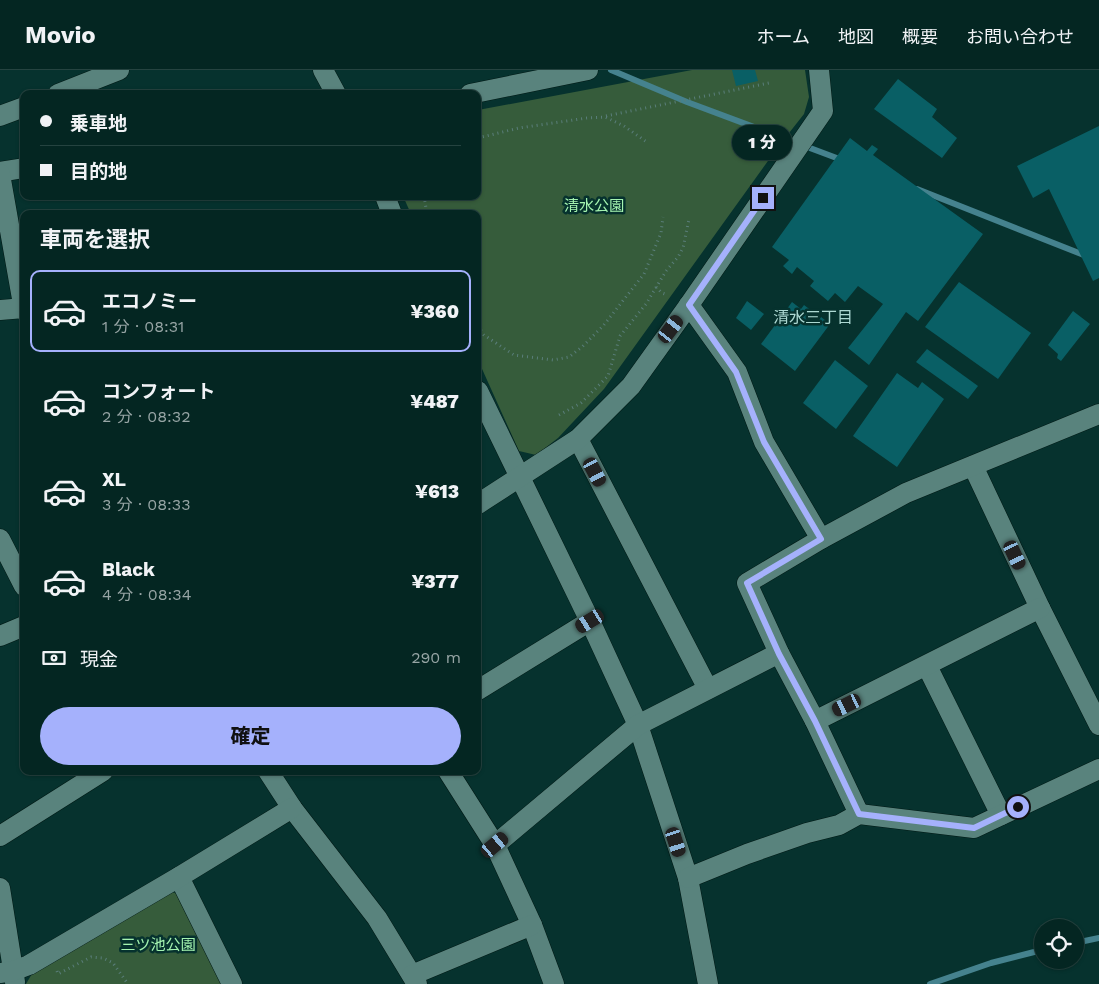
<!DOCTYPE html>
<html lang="ja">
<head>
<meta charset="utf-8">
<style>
	body { margin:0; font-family:"Work Sans","Noto Sans JP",sans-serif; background:#12322f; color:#f1f3f6; height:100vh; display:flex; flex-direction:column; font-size:19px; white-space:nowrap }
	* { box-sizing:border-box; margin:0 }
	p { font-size:16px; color:#97a5a5 }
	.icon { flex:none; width:28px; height:28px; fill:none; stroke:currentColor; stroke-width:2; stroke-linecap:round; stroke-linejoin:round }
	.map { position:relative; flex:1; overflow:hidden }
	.drawer { position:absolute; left:20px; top:140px; width:461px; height:565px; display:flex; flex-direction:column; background:#042622; border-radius:10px; box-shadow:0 1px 4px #0004,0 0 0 1px #254340 }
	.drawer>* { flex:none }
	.banner { position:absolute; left:20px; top:20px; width:461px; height:110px; border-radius:10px; box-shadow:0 1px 4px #0004,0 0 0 1px #254340; display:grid; align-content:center; height:110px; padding:0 20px; background:#042622 }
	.tools { position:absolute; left:1034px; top:849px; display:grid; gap:10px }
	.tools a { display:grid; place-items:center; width:50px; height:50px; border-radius:50%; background:#042622; box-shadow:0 1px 4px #0004,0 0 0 1px #254340; font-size:25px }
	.end { position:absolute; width:22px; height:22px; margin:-11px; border:6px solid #a5b1fc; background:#111; box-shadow:0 0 0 2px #111 }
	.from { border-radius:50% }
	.bubble { position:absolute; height:35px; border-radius:18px; background:#042622; box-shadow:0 1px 4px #0004,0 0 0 1px #254340; font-size:16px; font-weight:800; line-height:35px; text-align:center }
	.car { position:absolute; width:15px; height:30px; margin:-15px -8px; border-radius:6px; box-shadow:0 0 4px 1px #0007; background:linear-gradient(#222 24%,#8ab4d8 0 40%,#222 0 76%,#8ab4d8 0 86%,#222 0) }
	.banner b { display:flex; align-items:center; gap:18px; height:48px; font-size:19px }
	.banner b+b { border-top:1px solid #254340 }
	.banner i { width:12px; height:12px; background:#f1f3f6 }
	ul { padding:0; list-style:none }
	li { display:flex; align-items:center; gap:15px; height:82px; margin:0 10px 8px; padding:0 10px; border:2px solid transparent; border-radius:10px }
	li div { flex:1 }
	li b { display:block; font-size:19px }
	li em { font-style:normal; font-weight:800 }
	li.selected { border-color:#a5b1fc }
	li>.icon { width:45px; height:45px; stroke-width:1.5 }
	h2 { padding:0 20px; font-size:22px; line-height:60px }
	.pay { display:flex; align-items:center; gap:12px; height:55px; padding:0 20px; font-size:19px }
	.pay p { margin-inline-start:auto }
	.action { display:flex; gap:10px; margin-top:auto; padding:10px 20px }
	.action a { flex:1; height:58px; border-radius:30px; background:#a5b1fc; color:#111; font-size:20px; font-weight:800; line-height:58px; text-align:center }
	header { display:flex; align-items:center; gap:30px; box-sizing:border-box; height:70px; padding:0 25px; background:#042622; border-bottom:1px solid #254340 }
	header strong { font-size:24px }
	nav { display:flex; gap:28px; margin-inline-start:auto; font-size:18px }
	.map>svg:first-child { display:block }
</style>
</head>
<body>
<header>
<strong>Movio</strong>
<nav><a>ホーム</a><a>地図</a><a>概要</a><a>お問い合わせ</a></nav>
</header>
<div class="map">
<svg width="1099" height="914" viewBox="0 0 1099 914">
	<rect width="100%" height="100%" fill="#06322e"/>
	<g fill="#365c3b">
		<path d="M 692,0 L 805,0 L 809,27 L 804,44 L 778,77 L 604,319 L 558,368 L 536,385 L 519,381 L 478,290 L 478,144 L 411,144 L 403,126 L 478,126 L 478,40 Z"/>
		<path d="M 168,821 L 179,824 L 221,914 L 26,914 L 33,902 Z"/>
	</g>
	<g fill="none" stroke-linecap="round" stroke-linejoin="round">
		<g stroke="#45828e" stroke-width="6">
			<path d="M 611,0 L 687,32 L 842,90"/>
			<path d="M 917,119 L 1099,191"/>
			<path d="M 1075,873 L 1099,868"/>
			<path d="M 930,914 L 991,893 L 1042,880"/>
		</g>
	</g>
	<g fill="#095f65">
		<path d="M 732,0 L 755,0 L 758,11 L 736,16 Z"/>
		<path d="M 898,9 L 937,39 L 932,47 L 957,68 L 942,88 L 874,39 Z"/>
		<path d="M 1099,56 L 1099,208 L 1093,211 L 1049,119 L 1033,128 L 1017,96 Z"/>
		<path d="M 850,68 L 867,81 L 872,75 L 878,79 L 873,85 L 983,164 L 918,251 L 906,242 L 869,295 L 848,278 L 883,234 L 858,216 L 845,232 L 835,223 L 828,231 L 810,216 L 814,211 L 797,197 L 792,204 L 783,196 L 789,190 L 772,177 Z"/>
		<path d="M 959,212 L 1031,263 L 998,309 L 925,257 Z"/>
		<path d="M 747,231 L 764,244 L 751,260 L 736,248 Z"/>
		<path d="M 792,232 L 801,239 L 804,235 L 812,241 L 810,243 L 819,250 L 821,247 L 830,254 L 795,301 L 761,274 Z"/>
		<path d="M 1073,241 L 1090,254 L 1061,291 L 1057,288 L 1058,284 L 1048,275 Z"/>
		<path d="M 927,279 L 978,316 L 968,329 L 916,292 Z"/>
		<path d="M 835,290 L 868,316 L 836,359 L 803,333 Z"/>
		<path d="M 897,303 L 918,318 L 922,312 L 944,329 L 897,397 L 853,366 Z"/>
	</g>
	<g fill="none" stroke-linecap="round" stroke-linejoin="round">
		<g stroke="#001915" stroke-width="21">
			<g id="minor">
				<path d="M 323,0 L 336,24"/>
				<path d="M 58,24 L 119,0"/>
				<path d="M 470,24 L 588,0"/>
				<path d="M 0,46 L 24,37"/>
				<path d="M 0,102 L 24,98"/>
				<path d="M 0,104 L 24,240"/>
				<path d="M 385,126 L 392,144"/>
				<path d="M 689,235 L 737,302 L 764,372 L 821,469"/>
				<path d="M 0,240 L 24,238"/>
				<path d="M 478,321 L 590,551 L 638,655 L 688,808 L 708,914"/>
				<path d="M 578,369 L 708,619"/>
				<path d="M 973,396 L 1040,538 L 1099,655"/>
				<path d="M 478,434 L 578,369 L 631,316 L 689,235 L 823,41 L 819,0"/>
				<path d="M 0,469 L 24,516"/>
				<path d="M 0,566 L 24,556"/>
				<path d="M 927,596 L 1001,745"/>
				<path d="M 478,620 L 590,551"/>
				<path d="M 815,651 L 1040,538"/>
				<path d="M 268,701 L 292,738 L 377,848 L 417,914"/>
				<path d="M 448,701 L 495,775 L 532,855 L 554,914"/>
				<path d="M 859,744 L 815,651 L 779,583 L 747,513 L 821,469 L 906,423 L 1099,344"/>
				<path d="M 0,766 L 103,701"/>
				<path d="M 495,775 L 638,655 L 779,583"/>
				<path d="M 179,807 L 232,914"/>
				<path d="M 688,808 L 747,784 L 807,763 L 839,755 L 859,744 L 974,758 L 1099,699"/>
				<path d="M 0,818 L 15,912"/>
				<path d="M 0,903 L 13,901 L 29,895 L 179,807 L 292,738"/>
				<path d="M 412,905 L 532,855"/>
			</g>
		</g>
		<g stroke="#5a7e7a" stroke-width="3" stroke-dasharray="1 4" stroke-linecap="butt">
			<path d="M 606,46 L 769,13"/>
			<path d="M 478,68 L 519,58 L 587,48 L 605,47 L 624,56 L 648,73"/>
			<path d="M 424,126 L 427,144"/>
			<path d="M 656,217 L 662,223 L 668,225"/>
			<path d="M 478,256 L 484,265 L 514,285 L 553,290 L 569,287 L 582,277 L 603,256 L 644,204 L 661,163 L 663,147"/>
			<path d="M 559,345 L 581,333 L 608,306 L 620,266 L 646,234 L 666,201 L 678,187 L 683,178 L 689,149"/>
			<path d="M 57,901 L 58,904 L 91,887 L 103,888 L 113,893 L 128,914"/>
		</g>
		<use href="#minor" stroke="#59837d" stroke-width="20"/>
	</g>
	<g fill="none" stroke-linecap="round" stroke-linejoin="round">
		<path stroke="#a5b1fc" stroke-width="6" d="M 763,128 L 689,235 L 736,302 L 764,372 L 821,469 L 747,513 L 779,584 L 815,651 L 859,744 L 974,758 L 1018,737"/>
	</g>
	<g text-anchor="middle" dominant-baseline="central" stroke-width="5" stroke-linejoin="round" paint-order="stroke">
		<g font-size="15" fill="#a5f4b0" stroke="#06322e">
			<text x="594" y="136">清水公園</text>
			<text x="158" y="875">三ツ池公園</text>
		</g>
		<g font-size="16" fill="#add9d3" stroke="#06322e">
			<text x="813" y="247">清水三丁目</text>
		</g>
	</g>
</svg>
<div class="tools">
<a><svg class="icon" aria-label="locate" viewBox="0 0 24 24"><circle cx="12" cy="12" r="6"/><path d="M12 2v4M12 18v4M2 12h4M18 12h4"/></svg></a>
</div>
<i class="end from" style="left:1018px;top:737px"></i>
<i class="end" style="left:763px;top:128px"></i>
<div class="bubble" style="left:732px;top:55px;width:60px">1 分</div>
<i class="car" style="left:671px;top:259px;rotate:37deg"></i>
<i class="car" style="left:595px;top:402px;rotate:152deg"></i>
<i class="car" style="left:1015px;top:485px;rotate:155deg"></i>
<i class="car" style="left:590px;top:551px;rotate:239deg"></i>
<i class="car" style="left:847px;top:635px;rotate:244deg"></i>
<i class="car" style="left:676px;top:772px;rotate:162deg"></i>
<i class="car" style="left:495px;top:775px;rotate:50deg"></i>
<div class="banner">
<b><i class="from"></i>乗車地</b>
<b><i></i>目的地</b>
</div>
<section class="drawer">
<h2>車両を選択</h2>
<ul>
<li class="selected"><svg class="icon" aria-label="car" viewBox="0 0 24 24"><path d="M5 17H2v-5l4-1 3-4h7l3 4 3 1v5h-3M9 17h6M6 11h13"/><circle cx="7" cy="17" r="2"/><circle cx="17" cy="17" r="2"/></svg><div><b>エコノミー</b><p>1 分 · 08:31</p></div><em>¥360</em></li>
<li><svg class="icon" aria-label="car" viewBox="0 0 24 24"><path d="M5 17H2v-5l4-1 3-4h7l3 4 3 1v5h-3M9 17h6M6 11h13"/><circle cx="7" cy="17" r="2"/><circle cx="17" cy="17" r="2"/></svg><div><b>コンフォート</b><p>2 分 · 08:32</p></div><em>¥487</em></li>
<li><svg class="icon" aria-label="car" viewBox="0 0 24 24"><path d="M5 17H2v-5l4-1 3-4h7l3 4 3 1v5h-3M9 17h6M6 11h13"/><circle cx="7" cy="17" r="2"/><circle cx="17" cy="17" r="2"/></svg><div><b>XL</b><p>3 分 · 08:33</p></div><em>¥613</em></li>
<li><svg class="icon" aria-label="car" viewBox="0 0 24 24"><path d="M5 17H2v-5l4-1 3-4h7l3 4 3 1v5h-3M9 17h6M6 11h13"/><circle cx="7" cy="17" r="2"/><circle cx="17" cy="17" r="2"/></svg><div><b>Black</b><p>4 分 · 08:34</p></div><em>¥377</em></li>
</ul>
<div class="pay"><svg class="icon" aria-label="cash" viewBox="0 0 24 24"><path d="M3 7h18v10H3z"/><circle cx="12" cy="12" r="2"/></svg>現金<p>290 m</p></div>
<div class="action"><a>確定</a></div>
</section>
</div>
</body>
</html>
